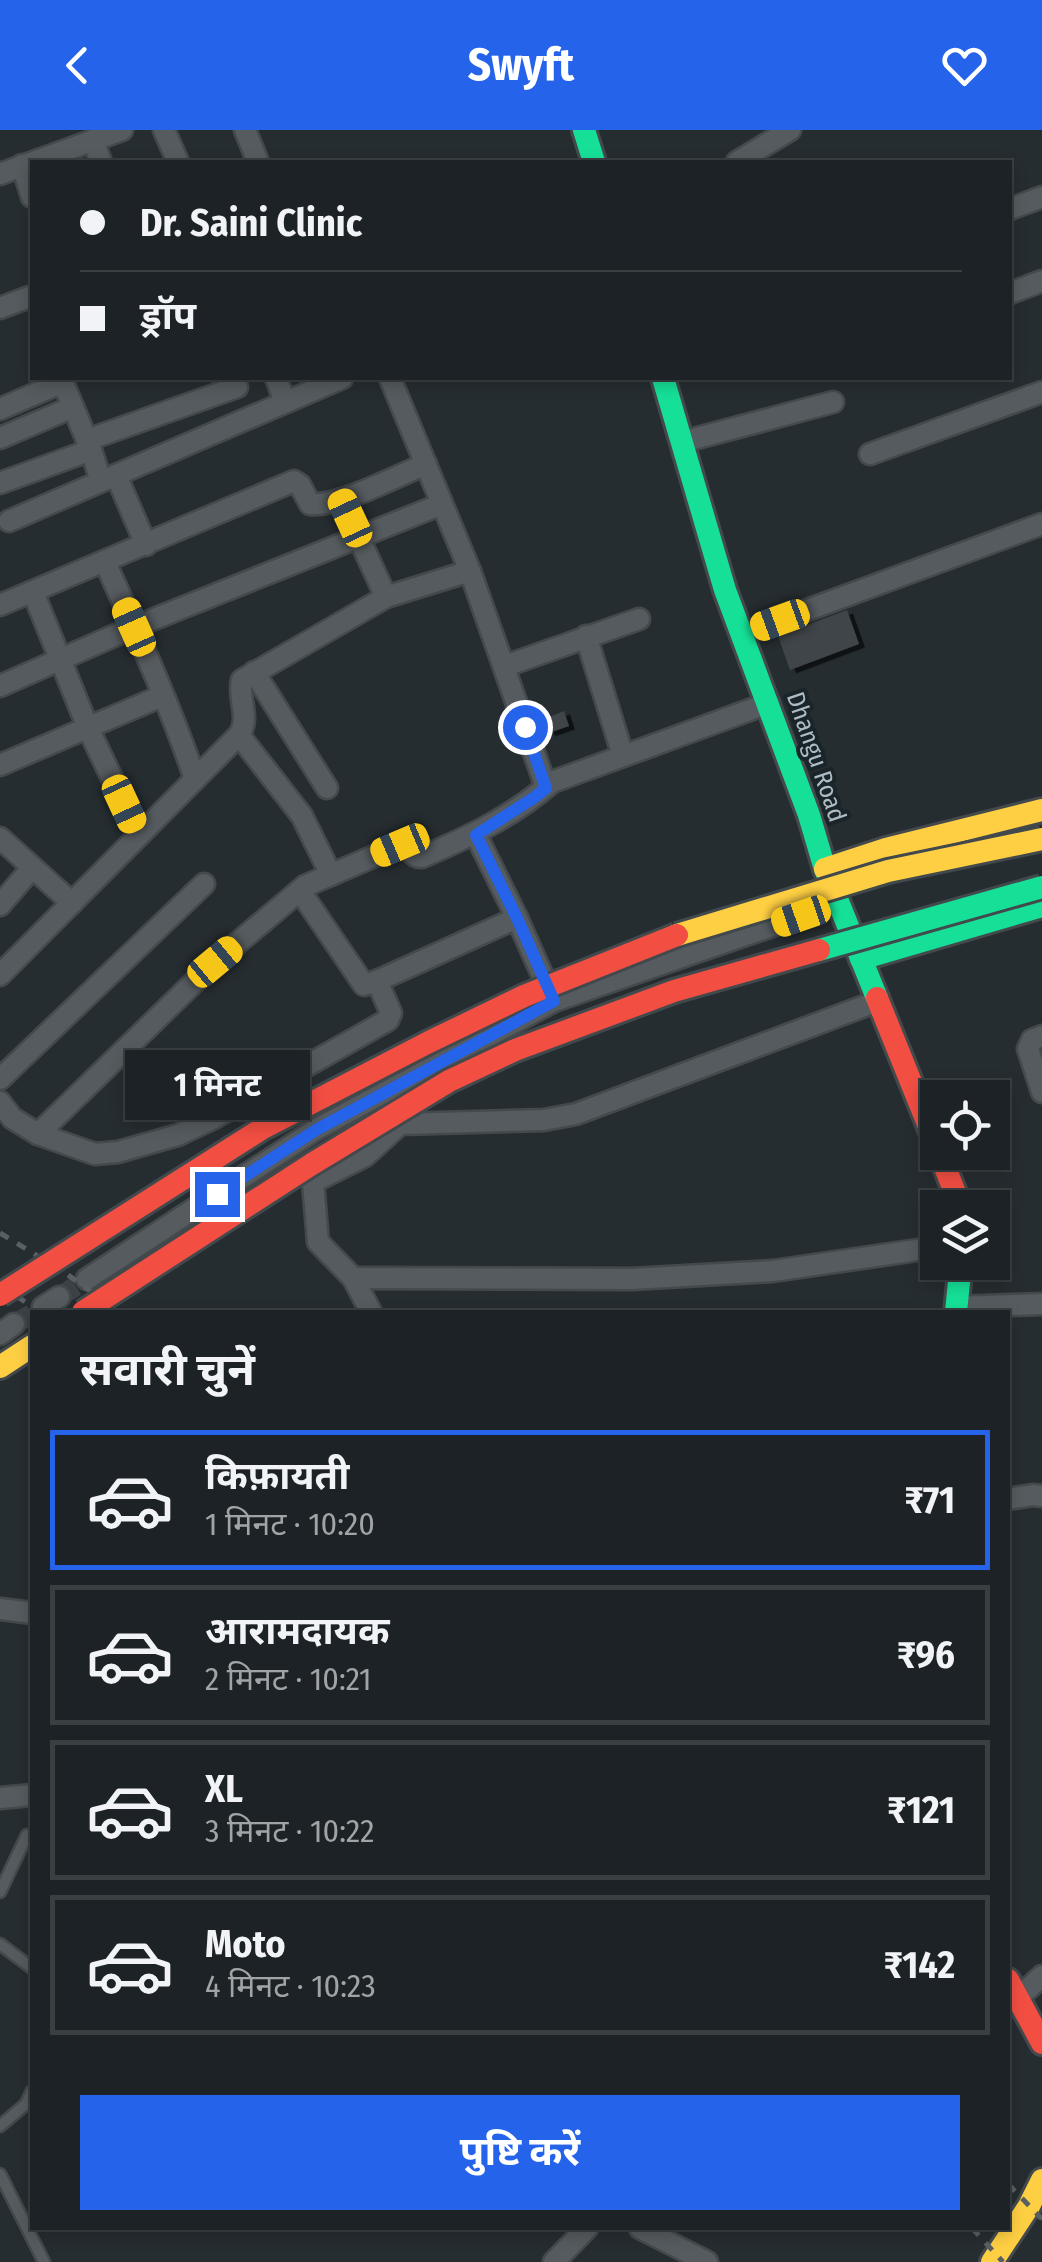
<!DOCTYPE html>
<html lang="hi">
<head>
<meta charset="utf-8">
<style>
	body { margin:0; font-family:"Fira Sans Condensed","Noto Sans Devanagari",sans-serif; background:#252a2d; color:#f1f3f6; height:100vh; display:flex; flex-direction:column; font-size:38px; white-space:nowrap }
	* { box-sizing:border-box; margin:0 }
	p { font-size:32px; color:#a0a4a7 }
	.icon { flex:none; width:55px; height:55px; fill:none; stroke:currentColor; stroke-width:2; stroke-linecap:round; stroke-linejoin:round }
	.map { position:relative; flex:1; overflow:hidden }
	.drawer { position:absolute; left:30px; top:1180px; width:980px; height:920px; display:flex; flex-direction:column; background:#1c2225; border-radius:0px; box-shadow:0 5px 15px #0003,0 0 0 2px #3a3f42 }
	.drawer>* { flex:none }
	.banner { position:absolute; left:30px; top:30px; width:982px; height:220px; border-radius:0px; box-shadow:0 5px 15px #0003,0 0 0 2px #3a3f42; display:grid; align-content:center; height:220px; padding:0 50px; background:#1c2225 }
	.fabs { position:absolute; left:920px; top:950px; display:grid; gap:20px }
	.fabs a { display:grid; place-items:center; width:90px; height:90px; border-radius:0px; background:#1c2225; box-shadow:0 5px 15px #0003,0 0 0 2px #3a3f42; font-size:50px }
	.end { position:absolute; width:45px; height:45px; margin:-22px; border:12px solid #2563eb; background:#fff; box-shadow:0 0 0 5px #fff }
	.from { border-radius:50% }
	.bubble { position:absolute; height:70px; border-radius:0px; background:#1c2225; box-shadow:0 5px 15px #0003,0 0 0 2px #3a3f42; font-size:32px; font-weight:700; line-height:70px; text-align:center }
	.car { position:absolute; width:30px; height:60px; margin:-30px -15px; border-radius:12px; box-shadow:0 0 8px 2px #0007; background:linear-gradient(#f5c518 24%,#345 0 40%,#f5c518 0 76%,#345 0 86%,#f5c518 0) }
	.banner b { display:flex; align-items:center; gap:35px; height:95px; font-size:38px }
	.banner b+b { border-top:2px solid #3a3f42 }
	.banner i { width:25px; height:25px; background:#f1f3f6 }
	ul { padding:0; list-style:none }
	li { display:flex; align-items:center; gap:30px; height:140px; margin:0 20px 15px; padding:0 30px; border:5px solid #3a3f42; border-radius:0px }
	li div { flex:1 }
	li b { display:block; font-size:38px }
	li em { font-style:normal; font-weight:700 }
	li.active { border-color:#2563eb }
	li>.icon { width:90px; height:90px; stroke-width:1.5 }
	h2 { padding:0 50px; font-size:45px; line-height:120px }
	.action { display:flex; gap:20px; margin-top:auto; padding:20px 50px }
	.action a { flex:1; height:115px; border-radius:0px; background:#2563eb; color:#fff; font-size:40px; font-weight:700; line-height:115px; text-align:center }
	header { display:flex; justify-content:space-between; align-items:center; height:130px; padding:0 50px; background:#2563eb; color:#fff; font-size:45px; font-weight:700 }
	.map>svg:first-child { display:block }
</style>
</head>
<body>
<header><svg class="icon" aria-label="back" viewBox="0 0 24 24"><path d="M15 5l-7 7 7 7"/></svg>Swyft<svg class="icon" aria-label="heart" viewBox="0 0 24 24"><path d="M12 20l-8-8c-3-5 5-10 8-4 3-6 11-1 8 4z"/></svg></header>
<div class="map">
<svg width="1042" height="2132" viewBox="0 0 1042 2132">
	<defs>
		<filter id="shadow"><feDropShadow dx="6" dy="3.5" stdDeviation="0" flood-color="#0009"/></filter>
	</defs>
	<rect width="100%" height="100%" fill="#262d31"/>
	<g fill="#3f4549" filter="url(#shadow)">
		<path d="M 847,480 L 859,514 L 790,540 L 778,506 Z"/>
		<path d="M 564,581 L 569,596 L 549,603 L 544,589 Z"/>
	</g>
	<g fill="none" stroke-linecap="round" stroke-linejoin="round">
		<g stroke="#3b4247" stroke-width="20" stroke-dasharray="20 10" stroke-linecap="butt">
			<path d="M 59,1167 L 87,1149"/>
			<path d="M 14,1194 L 32,1184"/>
		</g>
		<g stroke="#44494c" stroke-width="15">
			<g id="lane">
				<path d="M 0,1762 L 27,1705"/>
				<path d="M 0,1814 L 32,1838"/>
				<path d="M 0,1996 L 26,1974 L 32,1961"/>
				<path d="M 0,2044 L 44,2132"/>
			</g>
		</g>
		<g stroke="#44494c" stroke-width="25">
			<g id="street">
				<path d="M 164,0 L 178,32"/>
				<path d="M 245,0 L 258,32"/>
				<path d="M 93,10 L 101,32"/>
				<path d="M 737,32 L 790,0"/>
				<path d="M 22,35 L 32,67"/>
				<path d="M 0,44 L 122,0"/>
				<path d="M 1010,79 L 1042,67"/>
				<path d="M 1010,163 L 1042,151"/>
				<path d="M 0,178 L 32,166"/>
				<path d="M 61,248 L 91,320 L 101,351"/>
				<path d="M 276,248 L 285,272"/>
				<path d="M 390,248 L 470,441 L 546,657"/>
				<path d="M 0,279 L 63,252"/>
				<path d="M 0,308 L 73,277"/>
				<path d="M 87,310 L 237,257"/>
				<path d="M 682,312 L 833,272"/>
				<path d="M 870,324 L 1042,262"/>
				<path d="M 116,345 L 146,415"/>
				<path d="M 0,353 L 91,320"/>
				<path d="M 341,369 L 386,467"/>
				<path d="M 9,391 L 342,248"/>
				<path d="M 105,432 C 137,503 170,575 195,649"/>
				<path d="M 33,462 L 88,598 L 139,705"/>
				<path d="M 0,475 L 294,351 L 300,355 L 310,374 C 339,377 397,346 426,334"/>
				<path d="M 742,504 L 1042,394"/>
				<path d="M 586,506 L 623,626"/>
				<path d="M 505,536 L 639,489"/>
				<path d="M 254,542 L 327,658"/>
				<path d="M 0,556 L 134,497 L 442,374"/>
				<path d="M 239,605 L 302,686 L 331,745"/>
				<path d="M 0,635 L 162,566"/>
				<path d="M 476,705 L 517,788 L 551,865"/>
				<path d="M 0,708 L 72,773"/>
				<path d="M 300,761 L 364,855 L 377,851 L 517,788"/>
				<path d="M 0,775 L 32,738"/>
				<path d="M 0,845 L 239,605 C 251,587 237,569 242,550 L 386,467 L 470,441"/>
				<path d="M 1042,906 L 1032,910 L 1028,919 L 1042,962"/>
				<path d="M 0,949 L 204,754"/>
				<path d="M 0,972 L 12,988 L 38,1004 L 95,1024 L 118,1022 L 178,1005 L 212,989 L 388,890 L 391,883 L 377,851"/>
				<path d="M 38,1004 L 215,832 L 305,756 L 400,715 C 409,716 412,728 422,727 C 469,707 512,687 552,652 L 769,573"/>
				<path d="M 353,1148 L 632,1149 L 773,1141 L 938,1117"/>
				<path d="M 87,1149 L 315,1000 L 554,871 L 839,773"/>
				<path d="M 43,1177 L 59,1167"/>
				<path d="M 957,1177 L 1042,1174"/>
				<path d="M 371,1182 L 353,1148 L 318,1112 L 313,1052 L 365,1026 L 400,994 L 544,990 L 576,984 L 878,871"/>
				<path d="M 0,1204 L 14,1194"/>
				<path d="M 1008,1369 L 1033,1365 L 1042,1366"/>
				<path d="M 0,1479 L 32,1483"/>
				<path d="M 0,1668 L 32,1665"/>
				<path d="M 1019,1867 L 1042,1846"/>
				<path d="M 640,2098 L 707,2132"/>
				<path d="M 554,2132 L 587,2098"/>
			</g>
		</g>
		<g stroke="#44494c" stroke-width="28">
			<g id="fast">
				<path d="M 584,0 L 594,32"/>
				<path d="M 663,248 L 725,460 L 809,685 L 825,739 L 877,868"/>
				<path d="M 861,829 L 1042,776"/>
				<path d="M 956,1182 L 961,1132"/>
			</g>
		</g>
		<g stroke="#44494c" stroke-width="28">
			<g id="slow">
				<path d="M 825,739 L 886,719 L 1042,680"/>
				<path d="M 0,1237 L 32,1216"/>
				<path d="M 992,2132 L 1029,2076 L 1042,2050"/>
			</g>
		</g>
		<g stroke="#44494c" stroke-width="28">
			<g id="jam">
				<path d="M 877,868 L 938,1019"/>
				<path d="M 939,1022 L 961,1078"/>
				<path d="M 1008,1850 L 1042,1913"/>
			</g>
		</g>
		<use href="#lane" stroke="#565b5f" stroke-width="10"/>
		<use href="#street" stroke="#565b5f" stroke-width="20"/>
		<use href="#fast" stroke="#16e098" stroke-width="22"/>
		<use href="#slow" stroke="#ffcf43" stroke-width="22"/>
		<use href="#jam" stroke="#f24e42" stroke-width="22"/>
		<g stroke="#596063" stroke-width="5" stroke-dasharray="10 10" stroke-linecap="butt">
			<path d="M 0,1103 L 64,1142 L 119,1182"/>
			<path d="M 0,1155 L 40,1182"/>
			<path d="M 1008,2054 L 1042,2089"/>
			<path d="M 972,2098 L 1003,2132"/>
		</g>
		<g stroke="#42494d" stroke-width="28" stroke-linecap="butt">
			<path id="fast-bridge" d="M 819,820 L 1042,757"/>
		</g>
		<g stroke="#42494d" stroke-width="28" stroke-linecap="butt">
			<path id="slow-bridge" d="M 677,805 L 888,741 L 1042,709"/>
		</g>
		<g stroke="#42494d" stroke-width="28" stroke-linecap="butt">
			<g id="jam-bridge">
				<path d="M 0,1165 L 263,998 L 429,912 L 524,866 L 677,805"/>
				<path d="M 83,1182 L 312,1034 L 449,951 L 515,920 L 674,861 L 819,820"/>
			</g>
		</g>
		<use href="#fast-bridge" stroke="#16e098" stroke-width="22"/>
		<use href="#slow-bridge" stroke="#ffcf43" stroke-width="22"/>
		<use href="#jam-bridge" stroke="#f24e42" stroke-width="22"/>
	</g>
	<g fill="none" stroke-linecap="round" stroke-linejoin="round">
		<path stroke="#2563eb" stroke-width="12" d="M 217,1064 L 316,1000 L 554,871 L 517,788 L 476,705 L 535,667 L 546,658 L 525,597"/>
	</g>
	<g text-anchor="middle" dominant-baseline="central" stroke-width="8" stroke-linejoin="round" paint-order="stroke">
		<g font-size="25" fill="#afbbc3" stroke="#1a252a">
			<text transform="translate(816 627) rotate(71)">Dhangu Road</text>
		</g>
	</g>
</svg>
<div class="fabs">
<a><svg class="icon" aria-label="locate" viewBox="0 0 24 24"><circle cx="12" cy="12" r="6"/><path d="M12 2v4M12 18v4M2 12h4M18 12h4"/></svg></a>
<a><svg class="icon" aria-label="layers" viewBox="0 0 24 24"><path d="M12 4l9 5-9 5-9-5zM3 14l9 5 9-5"/></svg></a>
</div>
<i class="end from" style="left:525px;top:597px"></i>
<i class="end" style="left:217px;top:1064px"></i>
<div class="bubble" style="left:125px;top:920px;width:185px">1 मिनट</div>
<i class="car" style="left:350px;top:388px;rotate:335deg"></i>
<i class="car" style="left:780px;top:490px;rotate:250deg"></i>
<i class="car" style="left:134px;top:497px;rotate:336deg"></i>
<i class="car" style="left:124px;top:674px;rotate:155deg"></i>
<i class="car" style="left:400px;top:715px;rotate:247deg"></i>
<i class="car" style="left:801px;top:786px;rotate:251deg"></i>
<i class="car" style="left:215px;top:832px;rotate:50deg"></i>
<div class="banner">
<b><i class="from"></i>Dr. Saini Clinic</b>
<b><i></i>ड्रॉप</b>
</div>
<section class="drawer">
<h2>सवारी चुनें</h2>
<ul>
<li class="active"><svg class="icon" aria-label="car" viewBox="0 0 24 24"><path d="M5 17H2v-5l4-1 3-4h7l3 4 3 1v5h-3M9 17h6M6 11h13"/><circle cx="7" cy="17" r="2"/><circle cx="17" cy="17" r="2"/></svg><div><b>किफ़ायती</b><p>1 मिनट · 10:20</p></div><em>₹71</em></li>
<li><svg class="icon" aria-label="car" viewBox="0 0 24 24"><path d="M5 17H2v-5l4-1 3-4h7l3 4 3 1v5h-3M9 17h6M6 11h13"/><circle cx="7" cy="17" r="2"/><circle cx="17" cy="17" r="2"/></svg><div><b>आरामदायक</b><p>2 मिनट · 10:21</p></div><em>₹96</em></li>
<li><svg class="icon" aria-label="car" viewBox="0 0 24 24"><path d="M5 17H2v-5l4-1 3-4h7l3 4 3 1v5h-3M9 17h6M6 11h13"/><circle cx="7" cy="17" r="2"/><circle cx="17" cy="17" r="2"/></svg><div><b>XL</b><p>3 मिनट · 10:22</p></div><em>₹121</em></li>
<li><svg class="icon" aria-label="car" viewBox="0 0 24 24"><path d="M5 17H2v-5l4-1 3-4h7l3 4 3 1v5h-3M9 17h6M6 11h13"/><circle cx="7" cy="17" r="2"/><circle cx="17" cy="17" r="2"/></svg><div><b>Moto</b><p>4 मिनट · 10:23</p></div><em>₹142</em></li>
</ul>
<div class="action"><a>पुष्टि करें</a></div>
</section>
</div>
</body>
</html>
